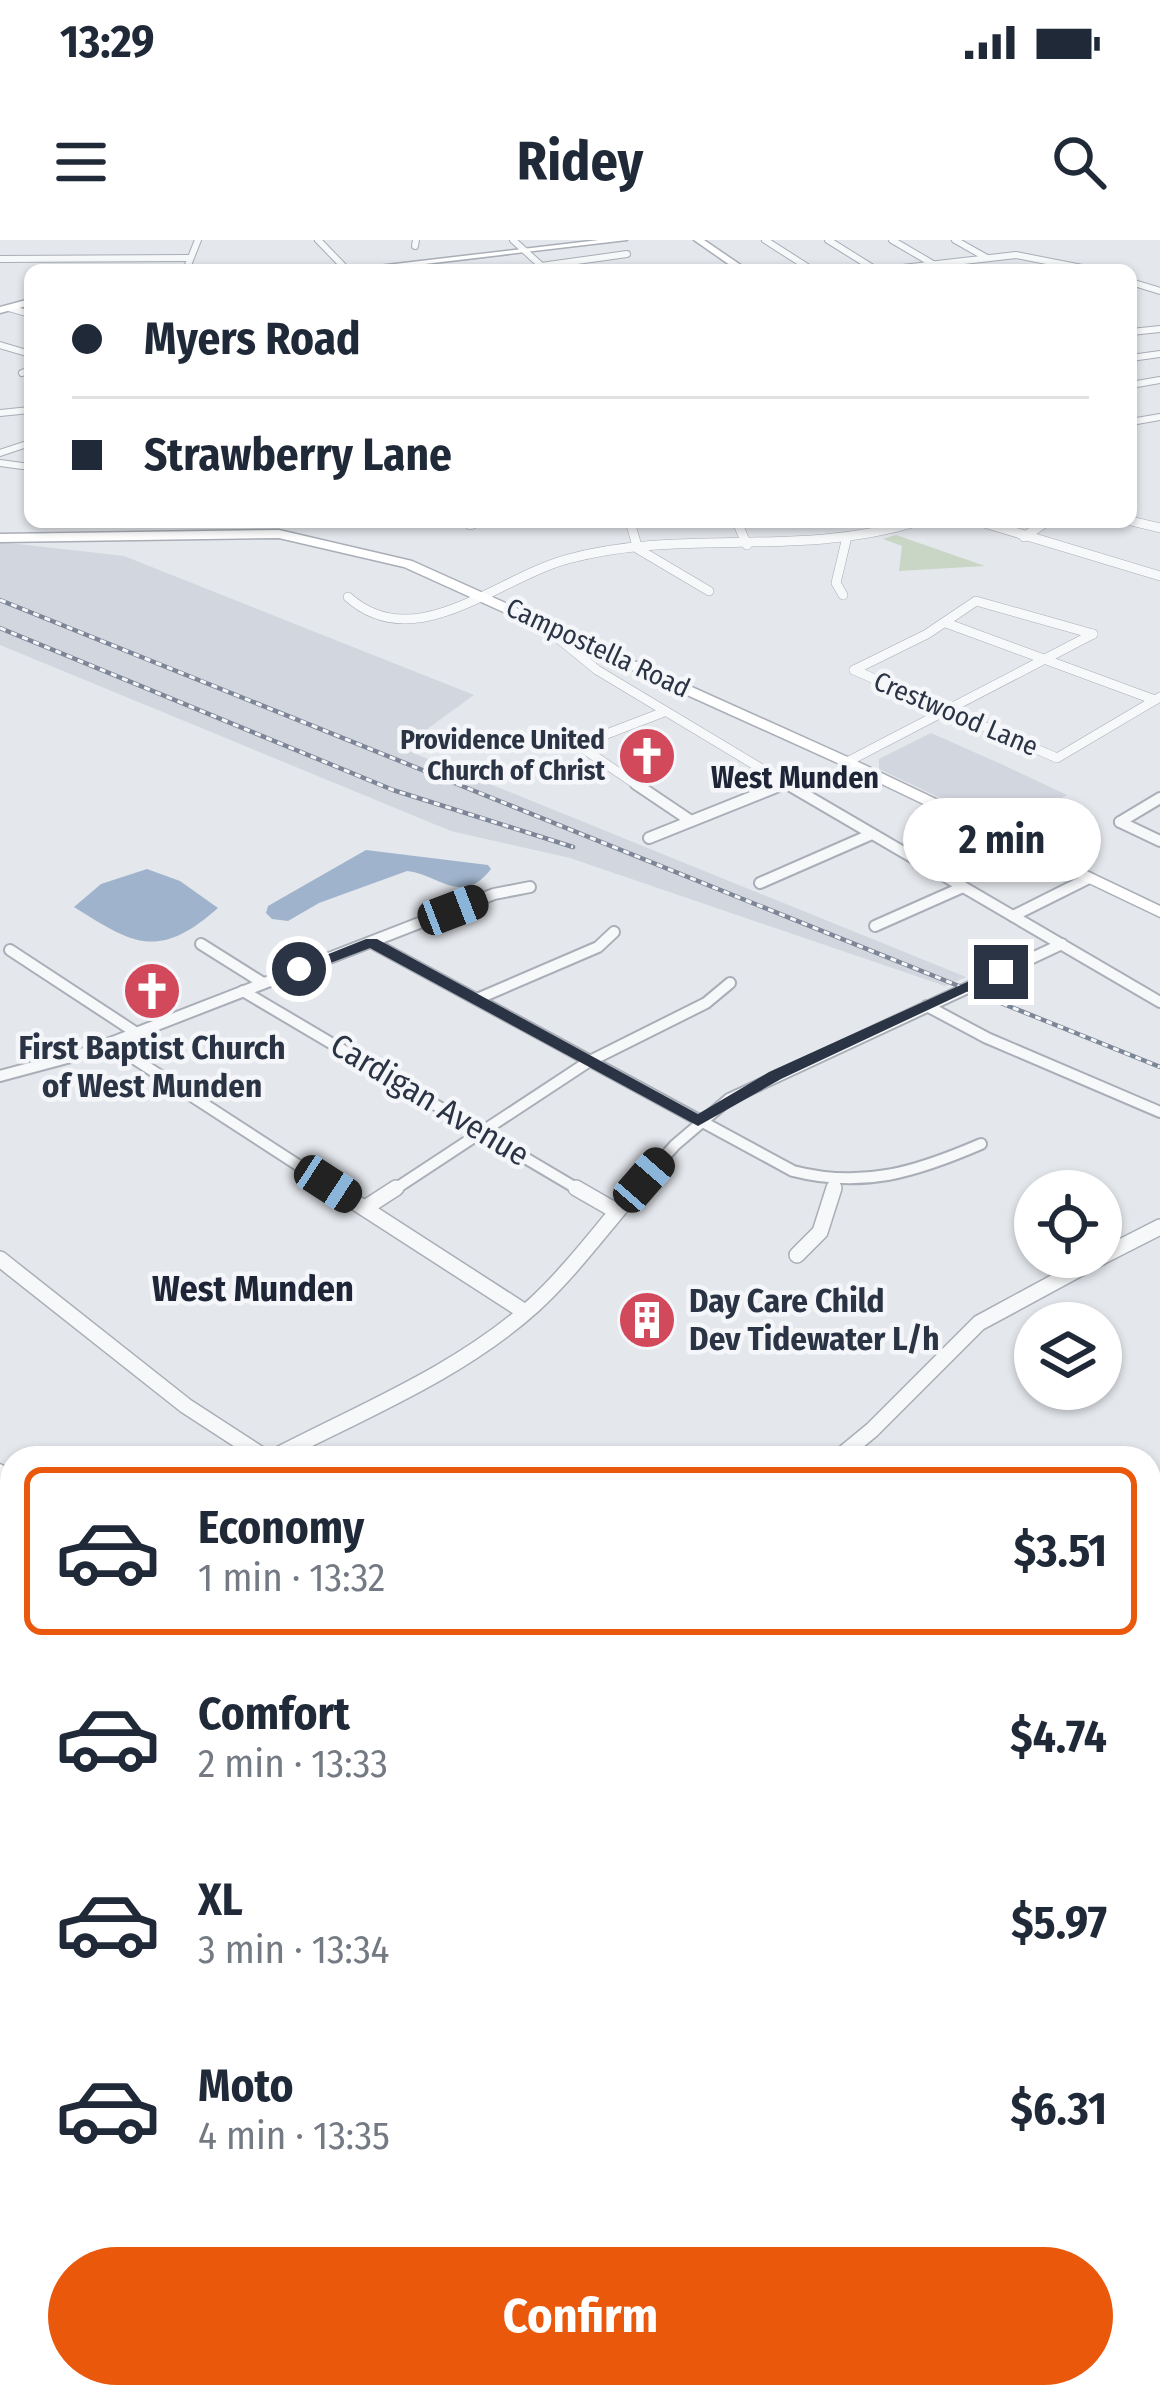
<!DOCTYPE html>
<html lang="en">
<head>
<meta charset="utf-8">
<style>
	body { margin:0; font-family:"Fira Sans Condensed",sans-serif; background:#f6f6f7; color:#1f2937; height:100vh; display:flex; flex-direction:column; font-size:45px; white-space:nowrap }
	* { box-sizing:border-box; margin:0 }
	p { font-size:39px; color:#747a83 }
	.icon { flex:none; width:66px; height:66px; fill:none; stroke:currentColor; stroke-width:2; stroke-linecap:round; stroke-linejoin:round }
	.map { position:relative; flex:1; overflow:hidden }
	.drawer { position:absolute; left:0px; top:1206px; width:1161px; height:963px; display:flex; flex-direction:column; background:#fff; border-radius:36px 36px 0 0; box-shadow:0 3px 9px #0004 }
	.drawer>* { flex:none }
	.banner { position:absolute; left:24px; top:24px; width:1113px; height:264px; border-radius:18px; box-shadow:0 3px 9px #0004; display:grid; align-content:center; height:264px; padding:0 48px; background:#fff }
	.tools { position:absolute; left:1014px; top:930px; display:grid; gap:24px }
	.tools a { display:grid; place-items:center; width:108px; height:108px; border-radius:50%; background:#fff; box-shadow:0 3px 9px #0004; font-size:60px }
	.end { position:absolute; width:54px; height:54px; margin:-27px; border:15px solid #2b3445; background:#fff; box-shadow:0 0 0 6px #fff }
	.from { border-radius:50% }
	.bubble { position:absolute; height:84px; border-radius:42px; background:#fff; box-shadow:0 3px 9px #0004; font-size:39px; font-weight:700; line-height:84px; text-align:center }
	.car { position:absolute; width:36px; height:72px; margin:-36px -18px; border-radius:15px; box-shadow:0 0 9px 3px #0007; background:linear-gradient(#222 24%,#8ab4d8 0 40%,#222 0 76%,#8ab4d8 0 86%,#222 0) }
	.banner b { display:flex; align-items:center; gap:42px; height:114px; font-size:45px }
	.banner b+b { border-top:3px solid #e0e1e3 }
	.banner i { width:30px; height:30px; background:#1f2937 }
	ul { padding:21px 0 0; list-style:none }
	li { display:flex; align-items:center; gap:36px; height:168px; margin:0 24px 18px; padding:0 24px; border:6px solid transparent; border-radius:18px }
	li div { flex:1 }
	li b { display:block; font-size:45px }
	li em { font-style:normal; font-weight:700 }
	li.selected { border-color:#ea580c }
	li>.icon { width:108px; height:108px; stroke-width:1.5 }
	.button { display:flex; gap:24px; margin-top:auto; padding:24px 48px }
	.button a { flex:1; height:138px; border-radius:72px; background:#ea580c; color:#fff; font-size:48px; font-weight:700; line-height:138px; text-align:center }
	.status { display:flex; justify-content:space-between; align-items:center; height:84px; padding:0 60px; background:#fff; direction:ltr }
	.status svg { height:33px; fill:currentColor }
	header { display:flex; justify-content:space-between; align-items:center; height:156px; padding:0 48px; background:#fff; font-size:54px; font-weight:700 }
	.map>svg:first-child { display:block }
</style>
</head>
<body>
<div class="status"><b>13:29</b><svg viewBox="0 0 49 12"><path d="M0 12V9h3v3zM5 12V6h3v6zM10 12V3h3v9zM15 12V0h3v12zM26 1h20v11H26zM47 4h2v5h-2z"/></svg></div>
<header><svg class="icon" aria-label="menu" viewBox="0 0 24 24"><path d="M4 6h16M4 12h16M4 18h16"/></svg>Ridey<svg class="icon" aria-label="search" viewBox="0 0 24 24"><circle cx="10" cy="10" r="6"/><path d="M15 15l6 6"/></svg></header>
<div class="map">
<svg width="1160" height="2167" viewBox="0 0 1160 2167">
	<rect width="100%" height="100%" fill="#e4e7ec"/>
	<g fill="#d2d6de">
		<path d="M 0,302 L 124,316 L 474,455 L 401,508 L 966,737 L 945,746 L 570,618 L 451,591 L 0,405 Z"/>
		<path d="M 931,493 L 1001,524 L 1067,555 L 1006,589 L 879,529 L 879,519 Z"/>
		<path d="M 0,1781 L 12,1794 L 12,2157 L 941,2157 L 953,2167 L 0,2167 Z"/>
	</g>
	<path fill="#c9d6c5" d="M 896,295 L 985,326 L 899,331 L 902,306 L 883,299 Z"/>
	<g fill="#9fb4cc">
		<path d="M 366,610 L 488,625 L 491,629 C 462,667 438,634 407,631 L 319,663 L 288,681 L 272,679 L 266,673 L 268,666 Z"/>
		<path d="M 147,629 L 180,641 L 218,668 C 158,721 133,704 74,667 L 101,644 Z"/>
	</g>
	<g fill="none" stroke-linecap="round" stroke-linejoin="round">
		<g stroke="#a9aeb7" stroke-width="8">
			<g id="street-far4">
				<path d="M 318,0 L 347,30"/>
				<path d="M 513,0 L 546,30"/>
				<path d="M 765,0 L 812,30"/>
				<path d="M 828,0 L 876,30"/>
				<path d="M 892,0 L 933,24"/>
				<path d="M 955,0 L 987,18"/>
				<path d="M 415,6 L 416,0"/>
				<path d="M 0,19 L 190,18"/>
				<path d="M 541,26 L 627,14"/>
				<path d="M 186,30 L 198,0"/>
				<path d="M 885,30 L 1016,15 L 1092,30"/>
				<path d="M 1131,42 L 1160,51"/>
				<path d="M 9,68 L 30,74"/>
				<path d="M 1131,92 L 1160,89"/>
				<path d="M 0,105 L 30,114"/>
				<path d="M 1131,118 L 1160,114"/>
				<path d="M 22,133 L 30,130"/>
				<path d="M 1131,145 L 1160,140"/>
				<path d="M 0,173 L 30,170"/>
				<path d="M 1131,182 L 1160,177"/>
				<path d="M 0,213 L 30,203"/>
				<path d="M 0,223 L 30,227"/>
			</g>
		</g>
		<g stroke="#a9aeb7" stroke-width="10">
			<g id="street-far3">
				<path d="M 1131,281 L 1160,288"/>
				<path d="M 630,282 L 638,309 L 709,351"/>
				<path d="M 737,282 L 747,305"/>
				<path d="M 981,282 L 1160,336"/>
				<path d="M 470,285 L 478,282"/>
				<path d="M 1024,297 L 1046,282"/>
				<path d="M 843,355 L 836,343 L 846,301"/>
				<path d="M 348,357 C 415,417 497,338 568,319 C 681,288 797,318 916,282"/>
				<path d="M 946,383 L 1155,460"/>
				<path d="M 542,385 L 597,430 L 792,547"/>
				<path d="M 854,430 L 1057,518 L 1160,457"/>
				<path d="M 854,430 L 927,394 L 976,361 L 1093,394"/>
				<path d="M 847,522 L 1093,394"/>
				<path d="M 640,547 L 578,505 L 664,472"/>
				<path d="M 777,547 L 786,543"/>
			</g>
		</g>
		<g stroke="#a9aeb7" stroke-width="14">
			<g id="street-far2">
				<path d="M 636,544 L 691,581"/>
				<path d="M 787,544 L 1160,762"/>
				<path d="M 1120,582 L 1160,558"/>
				<path d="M 1120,582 L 1160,601"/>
				<path d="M 649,598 L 784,544"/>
				<path d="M 760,643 L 872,594"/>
				<path d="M 1013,676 L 1089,638"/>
				<path d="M 875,686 L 963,647"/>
				<path d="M 371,702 L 793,931 C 863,949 916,932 981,904"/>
				<path d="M 201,704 L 263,743"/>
				<path d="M 10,710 L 135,792"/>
				<path d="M 243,751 L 581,951"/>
				<path d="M 477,759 L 598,707 L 614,692"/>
				<path d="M 927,766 L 987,798 L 1160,872"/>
				<path d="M 110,803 L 338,951"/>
				<path d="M 0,836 L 82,814 L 494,654 L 530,647"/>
				<path d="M 392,951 L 588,822 L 706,763 L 730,743"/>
				<path d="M 634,951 L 675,905 L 729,859 L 1062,704"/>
				<path d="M 833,951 L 835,943"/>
			</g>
		</g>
		<g stroke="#a9aeb7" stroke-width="18">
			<g id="street-far1">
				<path d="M 333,948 L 525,1072"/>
				<path d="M 576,948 L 616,971"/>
				<path d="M 365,968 L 396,948"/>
				<path d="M 797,1015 L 820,992 L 834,948"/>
				<path d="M 1101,1017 L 1160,987"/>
				<path d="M 0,1019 L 186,1166 L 266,1218"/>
				<path d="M 272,1218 C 360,1172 459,1133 534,1065 C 572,1030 603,987 637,948"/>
				<path d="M 838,1218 L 872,1190 L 979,1083 L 1101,1017"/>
			</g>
		</g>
		<g stroke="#a9aeb7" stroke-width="21">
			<g id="street">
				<path d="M 1149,1516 L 1160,1513"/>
				<path d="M 0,1642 L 12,1637"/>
				<path d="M 1149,1671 L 1160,1689"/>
				<path d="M 1149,1825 L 1160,1820"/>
			</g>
		</g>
		<g stroke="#a9aeb7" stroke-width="3">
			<g id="secondary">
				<path d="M 599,0 L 627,0 L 374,30 L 344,30 Z"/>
				<path d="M 694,0 L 704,0 L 748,30 L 737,30 Z"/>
				<path d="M 30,59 L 30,65 L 0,73 L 0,67 Z"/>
				<path d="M 279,290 L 412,321 L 852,519 L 1160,666 L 1160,677 L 842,525 L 404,327 L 279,298 L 0,302 L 0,294 Z"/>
			</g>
		</g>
		<g stroke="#a3abb8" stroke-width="3">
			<g id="primary">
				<path d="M 0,1224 L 12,1230 L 12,1252 L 0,1246 Z"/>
				<path d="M 0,1271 L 12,1277 L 12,1299 L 0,1293 Z"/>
				<path d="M 966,2157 L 1007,2157 L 1012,2167 L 971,2167 Z"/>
				<path d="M 1047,2157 L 1087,2157 L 1092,2167 L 1052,2167 Z"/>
			</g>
		</g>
		<use href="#street-far4" stroke="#f7f8fa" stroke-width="6"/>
		<use href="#street-far3" stroke="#f7f8fa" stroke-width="9"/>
		<use href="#street-far2" stroke="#f7f8fa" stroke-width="10"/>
		<use href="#street-far1" stroke="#f7f8fa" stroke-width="15"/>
		<use href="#street" stroke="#f7f8fa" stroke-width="18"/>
		<use href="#secondary" fill="#fff" fill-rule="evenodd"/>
		<use href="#primary" fill="#fff" fill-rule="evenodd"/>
		<g stroke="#7d8696" stroke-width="4.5">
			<g id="rail-far1">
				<path d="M 0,360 L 1160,827"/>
				<path d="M 0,388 L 393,550 L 573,607"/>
			</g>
		</g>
		<g stroke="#7d8696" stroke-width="10">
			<g id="rail">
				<path d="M 0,2115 L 12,2116"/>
				<path d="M 168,2157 L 185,2167"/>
			</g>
		</g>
		<use href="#rail-far1" stroke="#f4f6f9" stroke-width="3" stroke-dasharray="6" stroke-linecap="butt"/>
		<use href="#rail" stroke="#f4f6f9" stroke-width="6" stroke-dasharray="18" stroke-linecap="butt"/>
	</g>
	<path fill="#2b3445" d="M 366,699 L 377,699 L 698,874 L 769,832 L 996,729 L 1009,732 L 781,839 L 698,886 L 370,708 L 304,733 L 291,729 Z"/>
	<defs>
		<g id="church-disc" transform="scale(3)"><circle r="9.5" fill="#d1495b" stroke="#f4f6f9"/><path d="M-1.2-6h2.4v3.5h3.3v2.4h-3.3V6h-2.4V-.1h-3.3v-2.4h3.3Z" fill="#fff"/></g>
		<g id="building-disc" transform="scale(3)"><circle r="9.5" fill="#d1495b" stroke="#f4f6f9"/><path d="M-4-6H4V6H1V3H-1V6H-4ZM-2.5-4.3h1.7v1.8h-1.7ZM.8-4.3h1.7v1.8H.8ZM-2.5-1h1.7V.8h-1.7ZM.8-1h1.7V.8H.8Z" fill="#fff"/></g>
	</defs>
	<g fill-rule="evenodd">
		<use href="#church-disc" x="647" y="516"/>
		<use href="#church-disc" x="152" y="751"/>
		<use href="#building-disc" x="647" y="1080"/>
	</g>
	<g text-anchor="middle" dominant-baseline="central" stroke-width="9" stroke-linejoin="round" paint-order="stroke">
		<g font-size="27" fill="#2b3445" stroke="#f4f6f9">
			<text transform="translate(598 408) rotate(25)">Campostella Road</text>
			<text transform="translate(956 474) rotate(23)">Crestwood Lane</text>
		</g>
		<g font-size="27" font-weight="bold" fill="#2b3445" stroke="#f4f6f9" text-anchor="end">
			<text x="605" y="500">Providence United<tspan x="605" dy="31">Church of Christ</tspan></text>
		</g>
		<g font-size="30" font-weight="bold" fill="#1d2536" stroke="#f4f6f9">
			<text x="795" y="538">West Munden</text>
		</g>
		<g font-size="33" font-weight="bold" fill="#2b3445" stroke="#f4f6f9">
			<text x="152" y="808">First Baptist Church<tspan x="152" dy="38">of West Munden</tspan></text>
			<text x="689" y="1061" text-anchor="start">Day Care Child<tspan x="689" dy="38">Dev Tidewater L/h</tspan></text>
		</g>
		<g font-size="33" fill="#2b3445" stroke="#f4f6f9">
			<text transform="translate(430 860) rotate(31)">Cardigan Avenue</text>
		</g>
		<g font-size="36" font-weight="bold" fill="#1d2536" stroke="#f4f6f9">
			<text x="253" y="1049">West Munden</text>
		</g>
	</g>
</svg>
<div class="tools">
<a><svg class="icon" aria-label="locate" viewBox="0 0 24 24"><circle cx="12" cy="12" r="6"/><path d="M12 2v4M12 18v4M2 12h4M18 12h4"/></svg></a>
<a><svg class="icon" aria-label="layers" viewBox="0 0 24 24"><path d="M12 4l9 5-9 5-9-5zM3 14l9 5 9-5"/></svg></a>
</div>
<i class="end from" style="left:299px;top:729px"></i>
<i class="end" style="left:1001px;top:732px"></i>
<div class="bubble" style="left:903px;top:558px;width:198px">2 min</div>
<i class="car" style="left:453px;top:670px;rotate:69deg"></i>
<i class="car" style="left:644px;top:940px;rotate:41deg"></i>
<i class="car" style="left:328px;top:944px;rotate:123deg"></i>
<div class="banner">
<b><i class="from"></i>Myers Road</b>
<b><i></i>Strawberry Lane</b>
</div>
<section class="drawer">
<ul>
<li class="selected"><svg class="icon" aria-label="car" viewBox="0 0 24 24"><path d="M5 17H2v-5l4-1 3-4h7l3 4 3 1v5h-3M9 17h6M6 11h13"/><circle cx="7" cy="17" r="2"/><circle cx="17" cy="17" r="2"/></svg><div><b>Economy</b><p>1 min · 13:32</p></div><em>$3.51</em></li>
<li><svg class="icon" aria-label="car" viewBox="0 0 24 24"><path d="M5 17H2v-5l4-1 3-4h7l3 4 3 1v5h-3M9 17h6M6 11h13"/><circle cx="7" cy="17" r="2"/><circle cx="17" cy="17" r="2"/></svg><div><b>Comfort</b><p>2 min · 13:33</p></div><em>$4.74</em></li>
<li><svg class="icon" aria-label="car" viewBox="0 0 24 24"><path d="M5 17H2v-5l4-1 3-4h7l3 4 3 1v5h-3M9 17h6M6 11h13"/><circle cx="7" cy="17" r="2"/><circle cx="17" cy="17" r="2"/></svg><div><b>XL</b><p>3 min · 13:34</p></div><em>$5.97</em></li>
<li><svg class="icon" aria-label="car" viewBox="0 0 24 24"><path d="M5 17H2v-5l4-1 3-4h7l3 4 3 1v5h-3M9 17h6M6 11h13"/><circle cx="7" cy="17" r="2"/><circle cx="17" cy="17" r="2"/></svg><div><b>Moto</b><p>4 min · 13:35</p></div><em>$6.31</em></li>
</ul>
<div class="button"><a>Confirm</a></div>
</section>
</div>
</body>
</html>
